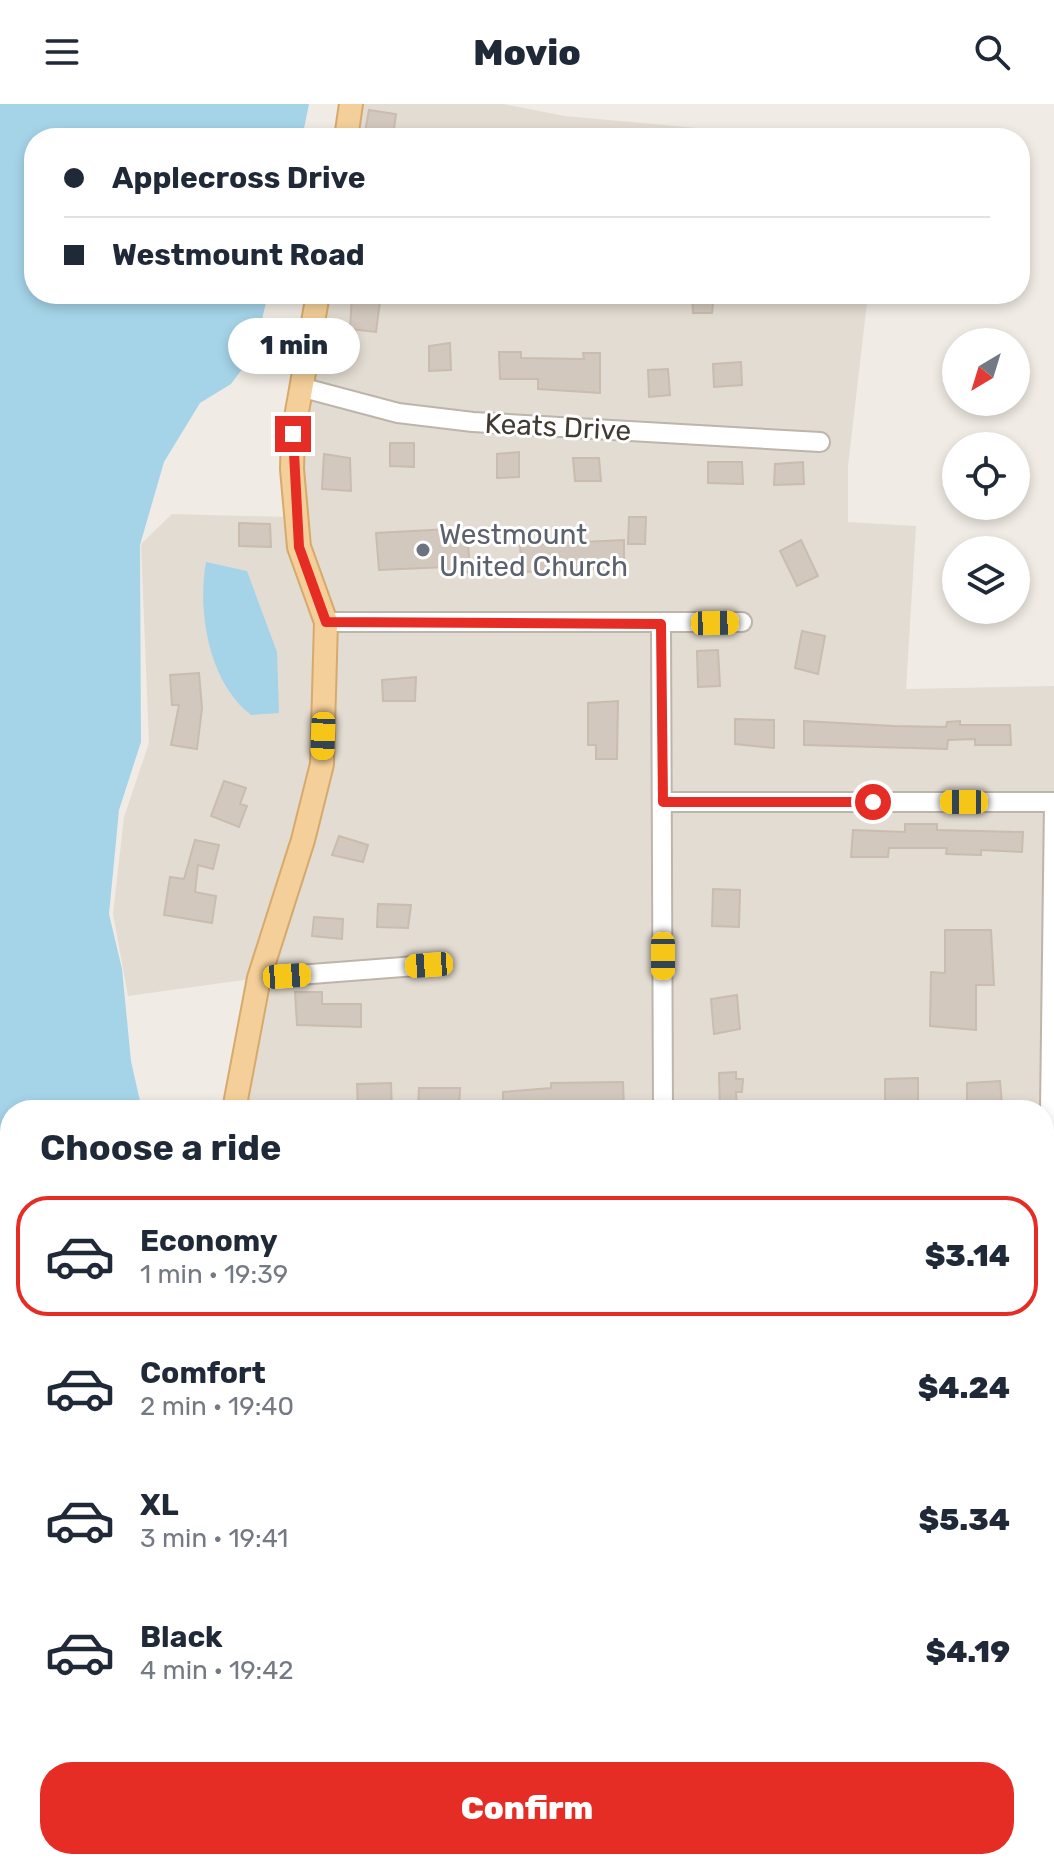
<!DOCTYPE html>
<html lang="en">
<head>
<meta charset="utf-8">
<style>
	body { margin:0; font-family:Rubik,sans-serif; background:#f2f2f3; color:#1f2937; height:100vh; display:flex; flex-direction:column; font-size:30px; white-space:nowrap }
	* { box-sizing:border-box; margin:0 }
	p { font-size:26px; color:#747a83 }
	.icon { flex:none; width:44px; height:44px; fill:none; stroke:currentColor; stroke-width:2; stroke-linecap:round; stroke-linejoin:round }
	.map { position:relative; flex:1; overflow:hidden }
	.drawer { position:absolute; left:0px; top:996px; width:1054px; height:770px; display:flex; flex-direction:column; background:#fff; border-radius:32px 32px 0 0; box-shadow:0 4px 12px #0003 }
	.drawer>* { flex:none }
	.top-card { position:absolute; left:24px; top:24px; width:1006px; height:176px; border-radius:32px; box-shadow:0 4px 12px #0003; display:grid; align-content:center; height:176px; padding:0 40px; background:#fff }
	.needle { width:52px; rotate:218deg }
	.fabs { position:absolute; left:942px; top:224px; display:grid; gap:16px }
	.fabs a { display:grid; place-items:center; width:88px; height:88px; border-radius:50%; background:#fff; box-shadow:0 4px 12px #0003; font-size:40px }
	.end { position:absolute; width:36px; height:36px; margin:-18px; border:10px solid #e52d26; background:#fff; box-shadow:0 0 0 4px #fff }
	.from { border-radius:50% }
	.bubble { position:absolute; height:56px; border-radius:28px; background:#fff; box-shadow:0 4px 12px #0003; font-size:26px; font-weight:800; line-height:56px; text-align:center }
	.car { position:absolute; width:24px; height:48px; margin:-24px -12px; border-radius:10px; box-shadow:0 0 6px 2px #0007; background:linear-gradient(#f5c518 24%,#345 0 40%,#f5c518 0 76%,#345 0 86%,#f5c518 0) }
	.top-card b { display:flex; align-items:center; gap:28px; height:76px; font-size:30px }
	.top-card b+b { border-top:2px solid #e0e1e3 }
	.top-card i { width:20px; height:20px; background:#1f2937 }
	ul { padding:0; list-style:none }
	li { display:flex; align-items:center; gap:24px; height:120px; margin:0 16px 12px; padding:0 24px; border:4px solid transparent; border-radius:32px }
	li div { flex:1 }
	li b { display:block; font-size:30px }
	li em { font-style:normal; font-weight:800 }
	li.active { border-color:#e52d26 }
	li>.icon { width:72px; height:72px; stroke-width:1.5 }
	h2 { padding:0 40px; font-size:36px; line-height:96px }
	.action { display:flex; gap:16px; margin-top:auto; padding:16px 40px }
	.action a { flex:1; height:92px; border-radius:32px; background:#e52d26; color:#fff; font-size:32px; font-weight:800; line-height:92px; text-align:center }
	header { display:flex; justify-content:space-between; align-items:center; height:104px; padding:0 40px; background:#fff; font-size:36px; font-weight:800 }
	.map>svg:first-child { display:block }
</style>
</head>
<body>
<header><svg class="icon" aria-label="menu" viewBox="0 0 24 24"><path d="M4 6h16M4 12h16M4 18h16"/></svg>Movio<svg class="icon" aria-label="search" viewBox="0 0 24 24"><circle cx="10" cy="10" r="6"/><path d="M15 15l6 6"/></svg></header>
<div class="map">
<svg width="1054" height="1765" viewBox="0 0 1054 1765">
	<rect width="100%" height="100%" fill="#f0ebe4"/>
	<g fill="#e3dcd2">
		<path d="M 344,0 L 503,0 L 565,12 L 752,29 L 751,34 L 338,34 Z"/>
		<path d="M 308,190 L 868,190 L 848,362 L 848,418 L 916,422 L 906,585 L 1054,582 L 1054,1765 L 291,1765 L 289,1756 L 1044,1756 L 1044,1006 L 229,1006 L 251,875 L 128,892 L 113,810 L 124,713 L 149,639 L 141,440 L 172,410 L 290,413 L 293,330 L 289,283 Z"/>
	</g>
	<g fill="#a5d4e8">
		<path d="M 0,0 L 309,0 L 302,34 L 34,34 L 34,190 L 268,190 L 254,249 L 231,280 L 200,299 L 164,358 L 140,441 L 141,638 L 119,706 L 109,810 L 122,865 L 131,957 L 142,1006 L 10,1006 L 10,1756 L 234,1756 L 235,1765 L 0,1765 Z"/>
		<path d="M 206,458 L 247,467 L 277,548 L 279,609 L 251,611 C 209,579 197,508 206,458 Z"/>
	</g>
	<g fill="#d3c8bd" stroke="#cabcae" stroke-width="2">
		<path d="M 369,6 L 396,10 L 393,32 L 365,28 Z"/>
		<path d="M 352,190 L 381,190 L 376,228 L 350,225 Z"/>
		<path d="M 692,190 L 714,190 L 712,209 L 693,209 Z"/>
		<path d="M 450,239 L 451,266 L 429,267 L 429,242 Z"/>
		<path d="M 499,248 L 521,248 L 521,254 L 584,255 L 583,249 L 600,249 L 600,289 L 538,285 L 538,275 L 500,275 Z"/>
		<path d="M 741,258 L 742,281 L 714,283 L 713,260 Z"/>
		<path d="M 668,265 L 670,291 L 649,293 L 648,266 Z"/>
		<path d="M 390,339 L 414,339 L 414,363 L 390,362 Z"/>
		<path d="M 519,348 L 519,373 L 497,374 L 497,350 Z"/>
		<path d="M 324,350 L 350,354 L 351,387 L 322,385 Z"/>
		<path d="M 573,354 L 599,354 L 601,377 L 575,377 Z"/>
		<path d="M 708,358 L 742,358 L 743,380 L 708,379 Z"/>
		<path d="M 803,358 L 804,380 L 774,381 L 775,360 Z"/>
		<path d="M 629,413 L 646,413 L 645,440 L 628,440 Z"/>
		<path d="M 239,419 L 270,420 L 271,443 L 239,442 Z"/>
		<path d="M 467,424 L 470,468 L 446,470 L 446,463 L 379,466 L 376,429 Z"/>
		<path d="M 624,436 L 624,458 L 596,459 L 596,465 L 522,468 L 520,441 Z"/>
		<path d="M 801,436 L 818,472 L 797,482 L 780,447 Z"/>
		<path d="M 802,527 L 825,532 L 818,570 L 795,564 Z"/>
		<path d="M 718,546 L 720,582 L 698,583 L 697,547 Z"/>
		<path d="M 199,569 L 202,604 L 197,645 L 171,641 L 179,601 L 172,601 L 170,571 Z"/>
		<path d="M 416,573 L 415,597 L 383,597 L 382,576 Z"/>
		<path d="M 618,597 L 617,655 L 596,655 L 596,641 L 588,641 L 588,599 Z"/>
		<path d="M 735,615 L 774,616 L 774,644 L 735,640 Z"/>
		<path d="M 804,617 L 894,622 L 946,623 L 947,618 L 960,617 L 960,621 L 1010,621 L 1011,641 L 975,641 L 975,635 L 948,636 L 947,645 L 804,641 Z"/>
		<path d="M 224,677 L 246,684 L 240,700 L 247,702 L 239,723 L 211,712 Z"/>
		<path d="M 905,720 L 937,720 L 937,726 L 1023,728 L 1022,748 L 981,746 L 981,751 L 946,750 L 947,744 L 889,744 L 888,753 L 851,753 L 853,726 L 905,728 Z"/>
		<path d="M 339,732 L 368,741 L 363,758 L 332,751 Z"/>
		<path d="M 195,736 L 219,741 L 213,765 L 198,761 L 195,788 L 216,792 L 212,819 L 164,811 L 170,773 L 184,775 Z"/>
		<path d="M 713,785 L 740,786 L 739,823 L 712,822 Z"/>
		<path d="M 378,800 L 411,801 L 408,824 L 377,823 Z"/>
		<path d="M 314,813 L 343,815 L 342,835 L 312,832 Z"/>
		<path d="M 945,826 L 991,826 L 994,881 L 976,881 L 976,926 L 930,922 L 931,868 L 945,869 Z"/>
		<path d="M 295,888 L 322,888 L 322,900 L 361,900 L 361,923 L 297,921 Z"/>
		<path d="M 737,891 L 740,925 L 714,930 L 711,895 Z"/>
		<path d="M 736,968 L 736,975 L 743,975 L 742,988 L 736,988 L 737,1005 L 720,1005 L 719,969 Z"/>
		<path d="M 918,974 L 918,999 L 885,998 L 885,975 Z"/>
		<path d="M 1000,977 L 1002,1001 L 967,1002 L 967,979 Z"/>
		<path d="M 623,978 L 624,1005 L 503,1006 L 503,988 L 551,984 L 551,979 Z"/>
		<path d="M 391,979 L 392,1006 L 358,1004 L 357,980 Z"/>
		<path d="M 419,984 L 460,984 L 459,1006 L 418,1006 Z"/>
	</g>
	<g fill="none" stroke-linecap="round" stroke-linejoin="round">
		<g stroke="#bdb4aa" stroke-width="22">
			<g id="minor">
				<path d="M 300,283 L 398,309 L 473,318 L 820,338"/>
				<path d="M 326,518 L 742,518"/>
				<path d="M 661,520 L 663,1006"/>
				<path d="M 663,698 L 1054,698"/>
				<path d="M 259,874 L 429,861"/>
				<path d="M 1044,1466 L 1054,698"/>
				<path d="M 1044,1507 L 1054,1507"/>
				<path d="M 1044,1520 L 1049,1718 L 1046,1765"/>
				<path d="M 663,1756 L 664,1765"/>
			</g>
		</g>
		<g stroke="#d7aa6b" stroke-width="26">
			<g id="major">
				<path d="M 346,34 L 351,0"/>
				<path d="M 234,1006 L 259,874 L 303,736 L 322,660 L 326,518 L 299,443 L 292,365 L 293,330 L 318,190"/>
				<path d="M 293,1756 L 295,1765"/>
			</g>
		</g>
		<use href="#minor" stroke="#fff" stroke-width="18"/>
		<use href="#major" stroke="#f4cf99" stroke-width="22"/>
	</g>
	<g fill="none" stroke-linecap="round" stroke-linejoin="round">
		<path stroke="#e52d26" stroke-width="10" d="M 293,330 L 299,443 L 326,518 L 661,520 L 663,698 L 873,698"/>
	</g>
	<circle fill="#6b7280" stroke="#fff" stroke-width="3" cx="423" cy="446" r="8"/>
	<g text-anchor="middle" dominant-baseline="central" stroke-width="6" stroke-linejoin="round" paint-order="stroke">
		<g font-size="28" fill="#413b34" stroke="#fff">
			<text transform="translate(558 323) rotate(3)">Keats Drive</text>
		</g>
		<g font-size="28" fill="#5b616d" stroke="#fff" text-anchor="start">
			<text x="439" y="430">Westmount<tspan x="439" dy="32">United Church</tspan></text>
		</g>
	</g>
</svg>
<div class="fabs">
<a><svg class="needle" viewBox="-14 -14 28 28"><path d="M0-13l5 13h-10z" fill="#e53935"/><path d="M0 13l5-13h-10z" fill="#747a83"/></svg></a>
<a><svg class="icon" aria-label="locate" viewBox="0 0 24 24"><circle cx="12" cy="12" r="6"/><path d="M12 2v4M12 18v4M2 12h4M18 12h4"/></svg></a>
<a><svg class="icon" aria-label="layers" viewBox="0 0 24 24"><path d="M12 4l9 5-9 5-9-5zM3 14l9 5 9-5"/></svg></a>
</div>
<i class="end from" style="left:873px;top:698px"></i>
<i class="end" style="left:293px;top:330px"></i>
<div class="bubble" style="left:228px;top:214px;width:132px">1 min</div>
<i class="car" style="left:715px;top:519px;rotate:89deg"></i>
<i class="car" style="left:323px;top:632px;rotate:182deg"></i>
<i class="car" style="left:964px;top:698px;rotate:270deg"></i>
<i class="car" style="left:663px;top:852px;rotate:180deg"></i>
<i class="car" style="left:429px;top:861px;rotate:266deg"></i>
<i class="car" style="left:287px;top:872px;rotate:86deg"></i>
<div class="top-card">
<b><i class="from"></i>Applecross Drive</b>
<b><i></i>Westmount Road</b>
</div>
<section class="drawer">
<h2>Choose a ride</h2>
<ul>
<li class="active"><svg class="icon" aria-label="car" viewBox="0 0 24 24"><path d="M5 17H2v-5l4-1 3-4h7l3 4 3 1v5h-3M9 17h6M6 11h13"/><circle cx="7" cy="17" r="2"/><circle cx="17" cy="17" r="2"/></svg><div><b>Economy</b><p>1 min · 19:39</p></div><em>$3.14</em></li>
<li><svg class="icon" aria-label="car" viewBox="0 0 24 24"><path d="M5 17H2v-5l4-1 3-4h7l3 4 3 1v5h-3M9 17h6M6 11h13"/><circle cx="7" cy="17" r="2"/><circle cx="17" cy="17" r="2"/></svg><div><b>Comfort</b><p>2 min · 19:40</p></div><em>$4.24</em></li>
<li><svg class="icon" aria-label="car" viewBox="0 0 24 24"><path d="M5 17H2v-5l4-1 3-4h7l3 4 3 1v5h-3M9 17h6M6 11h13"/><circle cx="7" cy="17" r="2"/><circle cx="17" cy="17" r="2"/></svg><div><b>XL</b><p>3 min · 19:41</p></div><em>$5.34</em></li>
<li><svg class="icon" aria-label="car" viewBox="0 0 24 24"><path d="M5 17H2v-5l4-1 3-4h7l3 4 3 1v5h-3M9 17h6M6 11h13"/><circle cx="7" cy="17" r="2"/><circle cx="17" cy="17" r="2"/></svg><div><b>Black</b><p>4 min · 19:42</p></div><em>$4.19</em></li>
</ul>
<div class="action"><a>Confirm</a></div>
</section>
</div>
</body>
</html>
